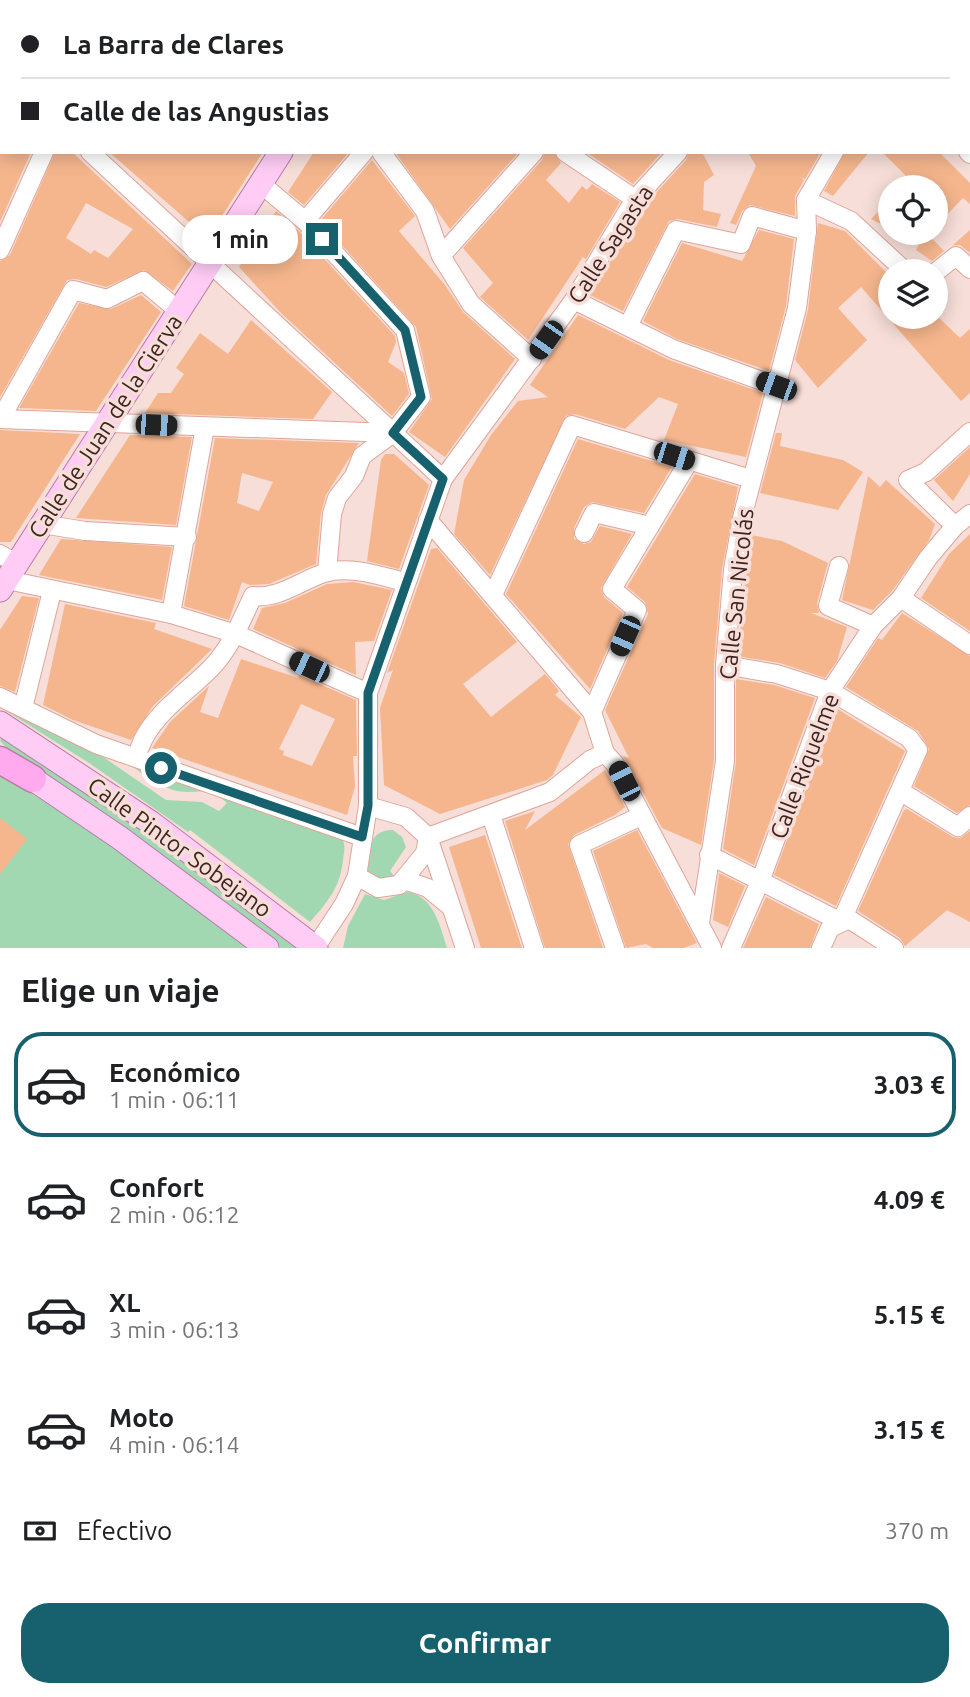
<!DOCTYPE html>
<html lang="es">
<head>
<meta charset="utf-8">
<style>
	body { margin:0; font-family:Ubuntu,sans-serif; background:#f6f6f6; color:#202124; height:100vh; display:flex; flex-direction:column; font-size:26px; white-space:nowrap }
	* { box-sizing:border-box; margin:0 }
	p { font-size:23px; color:#757577 }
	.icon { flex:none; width:38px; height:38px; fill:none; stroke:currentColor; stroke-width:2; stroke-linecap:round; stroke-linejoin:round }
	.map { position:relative; height:948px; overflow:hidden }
	.details { display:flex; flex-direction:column; background:#fff; flex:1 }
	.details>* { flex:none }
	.guide { position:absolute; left:0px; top:0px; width:971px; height:154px; box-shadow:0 4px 18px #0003; display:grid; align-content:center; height:154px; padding:0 21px; background:#fff }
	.fabs { position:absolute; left:878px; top:175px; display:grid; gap:14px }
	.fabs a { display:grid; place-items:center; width:70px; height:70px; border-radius:50%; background:#fff; box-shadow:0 4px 18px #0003; font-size:35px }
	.end { position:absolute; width:32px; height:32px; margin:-16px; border:9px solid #17616f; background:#fff; box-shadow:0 0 0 4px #fff }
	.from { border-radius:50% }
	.bubble { position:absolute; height:49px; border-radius:24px; background:#fff; box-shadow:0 4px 18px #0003; font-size:23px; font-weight:700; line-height:49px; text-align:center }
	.car { position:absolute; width:21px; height:42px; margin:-21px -10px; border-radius:9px; box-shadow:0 0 5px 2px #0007; background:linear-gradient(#222 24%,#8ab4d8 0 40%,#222 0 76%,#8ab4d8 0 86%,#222 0) }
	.guide b { display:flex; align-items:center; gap:24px; height:66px; font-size:26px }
	.guide b+b { border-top:2px solid #e0e0e0 }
	.guide i { width:18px; height:18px; background:#202124 }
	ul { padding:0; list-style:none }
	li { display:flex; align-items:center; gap:21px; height:105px; margin:0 14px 10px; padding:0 7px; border:4px solid transparent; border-radius:28px }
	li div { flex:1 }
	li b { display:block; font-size:26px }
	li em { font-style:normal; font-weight:700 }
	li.active { border-color:#17616f }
	li>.icon { width:63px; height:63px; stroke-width:1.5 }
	h2 { padding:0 21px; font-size:32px; line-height:84px }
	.pay { display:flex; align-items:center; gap:18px; height:77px; padding:0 21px; font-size:26px }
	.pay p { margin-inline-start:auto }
	.cta { display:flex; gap:14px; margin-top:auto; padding:14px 21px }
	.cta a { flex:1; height:80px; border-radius:28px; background:#17616f; color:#fff; font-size:28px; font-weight:700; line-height:80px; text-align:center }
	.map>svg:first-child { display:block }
</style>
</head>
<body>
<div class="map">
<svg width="970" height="948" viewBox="0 0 970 948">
	<rect width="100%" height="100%" fill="#f7ded8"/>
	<g fill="#a1d8b1">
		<path d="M 0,701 L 90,748 L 166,800 L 202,802 L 219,811 L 227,803 C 205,784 195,796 173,790 C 154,784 135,768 119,757 L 342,838 C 346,846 344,852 343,860 C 340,888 328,901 310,922 L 190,830 L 188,832 L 89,763 L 0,707 Z"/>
		<path d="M 3,734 L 127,815 L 302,948 L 281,948 L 231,908 L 13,755 L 0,741 Z"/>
		<path d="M 0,773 L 112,845 L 247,948 L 0,948 Z"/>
		<path d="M 393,830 L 402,837 L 406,847 L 390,871 L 397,879 L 392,883 L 368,875 C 366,855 368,829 393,830 Z"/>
		<path d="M 407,892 C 434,896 440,926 447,948 L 343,948 L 348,926 L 365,894 L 384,900 Z"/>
	</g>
	<g fill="#f5b68d" fill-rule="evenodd">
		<path d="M 0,152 L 31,152 L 0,222 Z"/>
		<path d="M 55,152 L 72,152 L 192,264 L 173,291 L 144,270 L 106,287 L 76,279 L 67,280 L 0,397 L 0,261 L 10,255 ZM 86,203 L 133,229 L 108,258 L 94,250 L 91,254 L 66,238 Z"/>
		<path d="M 109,152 L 263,152 L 211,233 L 204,235 Z"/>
		<path d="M 314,152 L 349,152 L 304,205 L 288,192 Z"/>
		<path d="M 395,152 L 519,152 L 450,229 Z"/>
		<path d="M 545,152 L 554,152 L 561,163 L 546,180 L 569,203 L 582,186 L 587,190 L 592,184 L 620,202 L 586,259 L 583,257 L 528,340 L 480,297 L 493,283 L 463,248 L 542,160 Z"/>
		<path d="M 586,152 L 662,152 L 633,184 Z"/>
		<path d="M 689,152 L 702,152 L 714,175 L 704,182 L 703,210 L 721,214 L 717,227 L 678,219 L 669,221 L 623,311 L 590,295 L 644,206 L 686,160 Z"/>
		<path d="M 748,152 L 821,152 L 805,179 L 801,177 L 804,180 L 795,196 L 795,216 L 750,205 L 742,211 L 736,225 L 730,223 L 756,166 Z"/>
		<path d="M 845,152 L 869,152 L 833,196 L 824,191 Z"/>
		<path d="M 882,152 L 939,152 L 970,183 L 970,204 L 963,198 L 936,226 L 936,187 L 902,187 L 910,180 Z"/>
		<path d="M 372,160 L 415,216 L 399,231 L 445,285 L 463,312 L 515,359 L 445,457 L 409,432 L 432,399 L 416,327 L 320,221 Z"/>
		<path d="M 891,199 L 891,229 L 871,219 Z"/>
		<path d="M 276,211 L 297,229 L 395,336 L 396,342 L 388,362 L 404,373 L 409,394 L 392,416 L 281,313 L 239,267 Z"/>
		<path d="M 818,223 L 845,231 L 891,277 L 891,317 L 938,317 L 960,338 L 970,329 L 970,393 L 961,401 L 861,287 L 838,308 L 867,340 L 818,388 L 795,360 L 808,310 Z"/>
		<path d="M 759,230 L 794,239 L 786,306 L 769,371 L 677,339 L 643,321 L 682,243 L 742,261 Z"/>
		<path d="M 970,230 L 970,253 L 960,245 L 953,245 Z"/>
		<path d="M 897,233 L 927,233 L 944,251 L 932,261 L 916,250 L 919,244 Z"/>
		<path d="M 141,295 L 161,312 L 96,411 L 19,408 L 79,303 L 111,309 Z"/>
		<path d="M 578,315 L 669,360 L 763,393 L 746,457 L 664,440 L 678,404 L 659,397 L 625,429 L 575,414 L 566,416 L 490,575 L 454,534 L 464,480 L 491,435 L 518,401 L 548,397 L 530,385 Z"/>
		<path d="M 251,320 L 332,392 L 313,419 L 145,413 L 158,393 L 171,393 L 184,374 L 176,368 L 200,333 L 228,354 Z"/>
		<path d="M 0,430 L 80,434 L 11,542 L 0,542 Z"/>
		<path d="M 776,433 L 782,433 L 780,446 L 843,460 L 863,472 L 838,510 L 760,493 Z"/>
		<path d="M 130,435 L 192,437 L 176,525 L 76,518 Z"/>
		<path d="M 215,438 L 359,443 L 326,495 L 321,513 L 316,564 L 269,584 L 250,585 L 242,582 L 229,620 L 184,606 ZM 242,473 L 273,482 L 259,511 L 237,503 Z"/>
		<path d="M 578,439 L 672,467 L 644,513 L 592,502 L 584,507 L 574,528 L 574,539 L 584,544 L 591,542 L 600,526 L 632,534 L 601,588 L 604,597 L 623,613 L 590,689 L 506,594 Z"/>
		<path d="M 970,447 L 970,474 L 953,501 L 934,480 Z"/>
		<path d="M 385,454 L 394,454 L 429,485 L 399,569 L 367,561 L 381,460 Z"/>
		<path d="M 695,474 L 738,487 L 722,569 L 714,664 L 714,760 L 701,845 L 662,828 L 623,756 L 629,758 L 605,710 L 648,614 L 645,602 L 627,587 Z"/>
		<path d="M 868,476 L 880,487 L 886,480 L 935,524 L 929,540 L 892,591 L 873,610 L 842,600 Z"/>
		<path d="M 970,534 L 970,631 L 921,598 L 949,554 Z"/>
		<path d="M 751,535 L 782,541 L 828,563 L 817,603 L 819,613 L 811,613 L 847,627 L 837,661 L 825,678 L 780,663 L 737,656 Z"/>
		<path d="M 61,539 L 172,547 L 162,600 L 39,575 Z"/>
		<path d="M 437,548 L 517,642 L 463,684 L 491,717 L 545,674 L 559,691 L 555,695 L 581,717 L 553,775 L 547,780 L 440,814 L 384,785 L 380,708 L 393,670 L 387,673 L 431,549 Z"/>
		<path d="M 353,582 L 392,590 L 374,641 L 355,642 L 356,675 L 253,629 L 262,608 L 285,603 L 327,584 Z"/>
		<path d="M 22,596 L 39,598 L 15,692 L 0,686 L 0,630 Z"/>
		<path d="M 65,604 L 156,623 L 154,629 L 212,649 L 153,706 L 131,740 L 73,720 L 43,705 Z"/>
		<path d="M 902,613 L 970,656 L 970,805 L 957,813 L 914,786 L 929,749 L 918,731 L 846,687 L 878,638 L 882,640 Z"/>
		<path d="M 241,659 L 298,678 L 299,675 L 356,700 L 357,756 L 353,756 L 355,786 L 347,815 L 152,748 L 170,722 L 209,686 L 200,712 L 218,718 ZM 301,704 L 335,719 L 312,766 L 283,755 L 284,751 L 279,749 Z"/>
		<path d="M 736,679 L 774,685 L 815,698 L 754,865 L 723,849 L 736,761 Z"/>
		<path d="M 836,708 L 905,751 L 836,906 L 774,875 Z"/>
		<path d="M 605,770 L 625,807 L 615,815 L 574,835 L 568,844 L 603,948 L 545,948 L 505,821 L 535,811 L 525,830 Z"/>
		<path d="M 907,809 L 953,837 L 960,838 L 970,831 L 970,922 L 947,910 L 905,946 L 900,938 L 858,911 L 904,810 Z"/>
		<path d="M 0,818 L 27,839 L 0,874 Z"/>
		<path d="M 637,830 L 697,943 L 684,948 L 653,948 L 646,944 L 626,948 L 593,851 Z"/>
		<path d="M 485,835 L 522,948 L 481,948 L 449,847 Z"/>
		<path d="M 719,873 L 745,886 L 728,927 L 713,920 Z"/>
		<path d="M 766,897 L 819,924 L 810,948 L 743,948 Z"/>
	</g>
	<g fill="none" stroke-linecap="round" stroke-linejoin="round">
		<g stroke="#dfa598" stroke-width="20">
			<g id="minor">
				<path d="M 124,0 L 129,2"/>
				<path d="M 416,0 L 418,2"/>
				<path d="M 583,0 L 585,2"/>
				<path d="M 55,2 L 56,0"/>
				<path d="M 200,2 L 201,0"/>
				<path d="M 483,2 L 484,0"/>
				<path d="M 675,2 L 676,0"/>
				<path d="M 736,2 L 737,0"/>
				<path d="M 850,2 L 851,0"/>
				<path d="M 935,2 L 937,0"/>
				<path d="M 0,75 L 2,72"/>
				<path d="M 90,152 L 443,479"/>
				<path d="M 381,152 L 425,211 L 441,256 L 471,304 L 532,359"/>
				<path d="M 565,152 L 635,199"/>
				<path d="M 968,152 L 970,154"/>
				<path d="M 260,183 L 305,221 L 405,330 L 421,397 L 393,433 L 362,456 L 354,476 L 337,498 L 332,514 L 327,572"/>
				<path d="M 806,200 L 851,221 L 905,271"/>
				<path d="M 305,221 L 364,152"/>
				<path d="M 0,250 L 44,152"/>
				<path d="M 441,256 L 534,152"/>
				<path d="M 936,272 L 956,256 L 970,269"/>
				<path d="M 574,300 L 673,349 L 776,386"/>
				<path d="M 628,326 L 676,230 L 741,244 L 752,216 L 807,231"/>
				<path d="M 1,418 L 73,290 L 107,299 L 143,281 L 179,311"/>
				<path d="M 0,419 L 393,433"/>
				<path d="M 428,520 L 592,712 L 605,753 L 615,764 L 712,948"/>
				<path d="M 42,524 L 85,531 L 187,537"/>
				<path d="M 955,526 L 908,480 L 926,472 L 970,432"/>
				<path d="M 584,533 L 594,513 L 650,526"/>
				<path d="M 0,554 L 17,564"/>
				<path d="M 839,566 L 828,606 L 873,626"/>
				<path d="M 7,580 L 171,614 L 236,634 L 368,693"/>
				<path d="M 493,595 L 572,425 L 751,479"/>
				<path d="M 901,598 L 970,645"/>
				<path d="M 171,614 L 205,427"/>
				<path d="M 0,697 L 96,744 L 362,837"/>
				<path d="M 23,708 L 52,591"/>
				<path d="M 592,712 L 637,610 L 612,589 L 689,461"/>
				<path d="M 140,747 C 152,714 188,692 212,667 C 231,647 241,621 253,596 C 279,599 300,581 324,573 C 349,565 380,576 405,582"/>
				<path d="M 900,791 L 958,827 L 970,816"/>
				<path d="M 368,806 L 406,817 L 428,837 L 465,948"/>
				<path d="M 491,815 L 534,948"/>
				<path d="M 428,837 L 550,792 L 590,760 L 605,753"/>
				<path d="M 709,855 L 841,922 L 918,750 L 909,738 L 830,691 L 777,674 L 725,665"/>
				<path d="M 357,876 L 378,888 L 399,885 L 425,853 L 428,837"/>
				<path d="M 404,880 L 428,888 L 451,907"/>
				<path d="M 700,923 L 725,761 L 725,665 L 733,570 L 742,518 L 797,308 L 807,231 L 806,200 L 834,152"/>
				<path d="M 315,948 L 344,904 L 357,876 L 368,806 L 368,693 L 443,479 L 574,300 L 635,199 L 678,152"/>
				<path d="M 615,948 L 579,845 L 641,816"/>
				<path d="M 731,948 L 761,879 L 830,691 L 873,626 L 901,598 L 928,558 L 955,526 L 970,514"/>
				<path d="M 821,948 L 830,928 L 849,919 L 894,948"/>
			</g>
		</g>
		<g stroke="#bb7ba7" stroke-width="25">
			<g id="major">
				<path d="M 384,2 L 385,0"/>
				<path d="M 0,590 L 281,152"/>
				<path d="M 0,723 L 150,822 L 316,948"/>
				<path d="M 18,769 L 120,838 L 267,948"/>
			</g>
		</g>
		<g stroke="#bb7ba7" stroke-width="29">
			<path id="highway" d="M 0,760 L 33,779"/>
		</g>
		<use href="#minor" stroke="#fff" stroke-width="18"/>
		<use href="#major" stroke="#ffccf5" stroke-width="23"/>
		<use href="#highway" stroke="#ffaaef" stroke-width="26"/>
	</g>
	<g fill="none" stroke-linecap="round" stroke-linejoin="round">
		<path stroke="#17616f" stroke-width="9" d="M 161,768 L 362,837 L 368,806 L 368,693 L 443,479 L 393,433 L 421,397 L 405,330 L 322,239"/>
	</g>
	<g text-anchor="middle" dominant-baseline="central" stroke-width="7" stroke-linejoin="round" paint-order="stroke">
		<g font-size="23" fill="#3c2520" stroke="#f7ded8">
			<text transform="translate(610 244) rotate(-57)">Calle Sagasta</text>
			<text transform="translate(105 426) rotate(-57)">Calle de Juan de la Cierva</text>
			<text transform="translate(736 594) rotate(-84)">Calle San Nicolás</text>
			<text transform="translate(804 766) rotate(-69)">Calle Riquelme</text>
			<text transform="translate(180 847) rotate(36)">Calle Pintor Sobejano</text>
		</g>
	</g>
</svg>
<div class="fabs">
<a><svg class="icon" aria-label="locate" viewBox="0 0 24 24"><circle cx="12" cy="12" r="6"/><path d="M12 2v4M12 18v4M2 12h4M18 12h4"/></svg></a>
<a><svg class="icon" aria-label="layers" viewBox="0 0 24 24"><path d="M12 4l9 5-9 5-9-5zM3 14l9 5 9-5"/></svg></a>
</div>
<i class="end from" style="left:161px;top:768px"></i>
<i class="end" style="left:322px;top:239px"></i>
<div class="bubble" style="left:182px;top:215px;width:116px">1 min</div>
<i class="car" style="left:546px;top:340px;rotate:215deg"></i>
<i class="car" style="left:776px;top:386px;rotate:290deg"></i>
<i class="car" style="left:156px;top:425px;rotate:92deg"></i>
<i class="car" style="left:674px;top:456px;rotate:108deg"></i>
<i class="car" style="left:625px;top:636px;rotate:204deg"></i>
<i class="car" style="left:309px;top:667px;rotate:295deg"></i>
<i class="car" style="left:624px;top:781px;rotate:333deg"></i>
<div class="guide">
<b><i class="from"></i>La Barra de Clares</b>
<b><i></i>Calle de las Angustias</b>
</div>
</div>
<section class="details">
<h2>Elige un viaje</h2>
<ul>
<li class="active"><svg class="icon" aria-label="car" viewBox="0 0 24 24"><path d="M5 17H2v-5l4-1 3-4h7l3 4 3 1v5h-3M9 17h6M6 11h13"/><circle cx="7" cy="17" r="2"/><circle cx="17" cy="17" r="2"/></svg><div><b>Económico</b><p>1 min · 06:11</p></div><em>3.03 €</em></li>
<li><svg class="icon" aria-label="car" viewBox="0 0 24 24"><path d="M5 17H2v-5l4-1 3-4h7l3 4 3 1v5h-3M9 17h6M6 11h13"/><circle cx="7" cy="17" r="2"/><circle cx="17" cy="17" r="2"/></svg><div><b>Confort</b><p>2 min · 06:12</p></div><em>4.09 €</em></li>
<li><svg class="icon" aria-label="car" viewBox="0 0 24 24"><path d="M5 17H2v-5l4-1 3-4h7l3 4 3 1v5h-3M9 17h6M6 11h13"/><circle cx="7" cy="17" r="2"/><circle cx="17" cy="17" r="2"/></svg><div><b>XL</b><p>3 min · 06:13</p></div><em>5.15 €</em></li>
<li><svg class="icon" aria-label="car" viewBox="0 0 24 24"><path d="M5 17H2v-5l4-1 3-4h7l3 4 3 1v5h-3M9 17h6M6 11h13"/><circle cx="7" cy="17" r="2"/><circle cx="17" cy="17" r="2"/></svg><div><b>Moto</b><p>4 min · 06:14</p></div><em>3.15 €</em></li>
</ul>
<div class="pay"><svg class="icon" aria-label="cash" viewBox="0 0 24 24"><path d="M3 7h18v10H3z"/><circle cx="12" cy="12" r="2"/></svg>Efectivo<p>370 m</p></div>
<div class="cta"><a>Confirmar</a></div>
</section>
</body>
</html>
